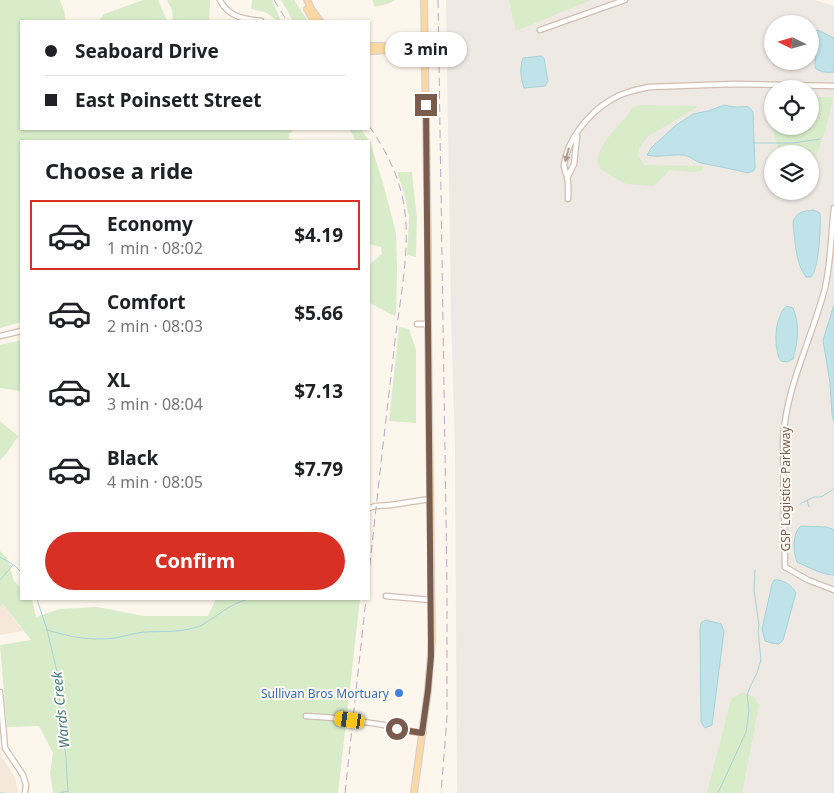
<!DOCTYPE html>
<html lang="en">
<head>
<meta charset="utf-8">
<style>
	body { margin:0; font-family:"Noto Sans",sans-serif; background:#f6f6f6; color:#202124; height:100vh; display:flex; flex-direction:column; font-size:19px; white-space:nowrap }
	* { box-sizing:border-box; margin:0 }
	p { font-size:16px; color:#757577 }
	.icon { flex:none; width:28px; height:28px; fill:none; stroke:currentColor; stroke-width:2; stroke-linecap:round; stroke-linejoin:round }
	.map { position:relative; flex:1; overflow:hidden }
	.side { position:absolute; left:20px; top:140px; width:350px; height:460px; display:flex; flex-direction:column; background:#fff; border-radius:0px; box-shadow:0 1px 4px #0004 }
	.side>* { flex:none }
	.guide { position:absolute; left:20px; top:20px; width:350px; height:110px; border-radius:0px; box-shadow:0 1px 4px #0004; display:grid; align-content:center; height:110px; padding:0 25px; background:#fff }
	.needle { width:32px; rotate:275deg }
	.buttons { position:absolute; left:764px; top:15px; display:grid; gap:10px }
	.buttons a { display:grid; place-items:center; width:55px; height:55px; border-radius:50%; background:#fff; box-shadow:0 1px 4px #0004; font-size:25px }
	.end { position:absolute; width:22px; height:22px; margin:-11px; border:6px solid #7a5c4d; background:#fff; box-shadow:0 0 0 2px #fff }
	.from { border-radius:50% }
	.bubble { position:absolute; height:35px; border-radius:18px; background:#fff; box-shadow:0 1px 4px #0004; font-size:16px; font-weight:700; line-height:35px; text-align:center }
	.car { position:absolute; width:15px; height:30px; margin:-15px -8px; border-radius:6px; box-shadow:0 0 4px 1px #0007; background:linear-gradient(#f5c518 24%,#345 0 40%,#f5c518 0 76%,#345 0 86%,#f5c518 0) }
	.guide b { display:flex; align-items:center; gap:18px; height:48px; font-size:19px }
	.guide b+b { border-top:1px solid #e0e0e0 }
	.guide i { width:12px; height:12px; background:#202124 }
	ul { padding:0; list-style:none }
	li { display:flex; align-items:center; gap:15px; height:70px; margin:0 10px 8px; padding:0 15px; border:2px solid transparent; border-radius:0px }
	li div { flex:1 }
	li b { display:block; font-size:19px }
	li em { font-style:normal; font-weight:700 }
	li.current { border-color:#d93025 }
	li>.icon { width:45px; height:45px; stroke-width:1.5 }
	h2 { padding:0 25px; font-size:22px; line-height:60px }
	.button { display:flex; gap:10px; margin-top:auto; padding:10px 25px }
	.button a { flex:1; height:58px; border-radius:30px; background:#d93025; color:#fff; font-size:20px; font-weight:700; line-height:58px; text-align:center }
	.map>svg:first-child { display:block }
</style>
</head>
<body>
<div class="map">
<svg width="834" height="793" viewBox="0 0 834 793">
	<rect width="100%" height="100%" fill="#fdf6ec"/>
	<g fill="#f5e8da">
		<path d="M 3,604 L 23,631 L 0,635 L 0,606 Z"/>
		<path d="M 0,748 L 2,757 L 15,777 L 18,793 L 0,793 Z"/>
	</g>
	<path fill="#efe9e4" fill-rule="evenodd" d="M 446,0 L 815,0 L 834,6 L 834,793 L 457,793 L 455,448 L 451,317 ZM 772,24 L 810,24 L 810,61 L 772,61 ZM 772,89 L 810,89 L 810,126 L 772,126 ZM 772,154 L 810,154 L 810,191 L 772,191 Z"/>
	<g fill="#d8ecc9">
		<path d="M 0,0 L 60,0 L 60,1 C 63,7 66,14 65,21 L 21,21 L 21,129 L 295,129 L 289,134 L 289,139 L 300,141 L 21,141 L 21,322 L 0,328 Z"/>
		<path d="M 143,0 L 158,0 L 167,21 L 99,21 L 104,14 Z"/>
		<path d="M 167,0 L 210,0 L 210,6 L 209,21 L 173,21 L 172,10 Z"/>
		<path d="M 252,0 L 272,0 L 281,21 L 278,21 L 265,12 L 251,9 Z"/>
		<path d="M 281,0 L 294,0 L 308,21 L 293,21 Z"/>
		<path d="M 372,0 L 395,0 L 390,3 L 375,7 Z"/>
		<path d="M 509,0 L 591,0 L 516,31 Z"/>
		<path d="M 765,96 L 772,96 L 772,126 L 810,126 L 810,97 L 833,97 L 827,125 L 810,175 L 810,154 L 780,154 L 771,123 Z"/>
		<path d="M 643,105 L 699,106 L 647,137 L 639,148 L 638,156 L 644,165 L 703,166 L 703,170 L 692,172 L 669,170 L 665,175 L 654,186 L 626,184 L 600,169 C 599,165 597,161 598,157 C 603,137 623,124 633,107 Z"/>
		<path d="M 349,129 L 361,129 L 370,142 L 383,183 L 396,233 L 397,267 L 396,316 L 390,314 L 370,303 L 369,301 L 369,270 L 370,264 L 382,254 L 381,247 L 369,244 L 369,141 L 356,141 Z"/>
		<path d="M 397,172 L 412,172 L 415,201 L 417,217 L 416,257 L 407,255 L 409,217 L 404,193 Z"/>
		<path d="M 399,327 L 409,329 L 416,350 L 416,423 L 389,421 Z"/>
		<path d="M 21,340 L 21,391 L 0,388 L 0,345 Z"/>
		<path d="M 0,421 L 18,436 L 7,453 L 0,460 Z"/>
		<path d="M 0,551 L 7,558 L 14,581 L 21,588 L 21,599 L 32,599 L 36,617 L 60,609 L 97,607 L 144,616 L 208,616 L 216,599 L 360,599 L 338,793 L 53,793 L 50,773 L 53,753 L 39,726 L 7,727 L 0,645 L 31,640 L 3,604 L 0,606 Z"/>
		<path d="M 742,692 L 754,697 L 759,705 L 742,793 L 707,793 L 731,699 Z"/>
	</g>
	<g fill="#bfe3e8" stroke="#a5d3da">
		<path d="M 818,30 L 834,38 L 834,72 C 827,73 820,72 815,68 L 816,31 Z"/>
		<path d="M 541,56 L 544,58 L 548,81 L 545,86 L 524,88 C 521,78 519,69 523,58 Z"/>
		<path d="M 724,105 C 728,106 733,107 737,107 C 745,107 748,104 753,112 L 755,168 L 753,171 L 748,173 C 732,169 717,166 701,163 C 694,161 689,155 683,155 C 671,154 659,158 647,155 L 651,148 L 676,125 L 693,114 L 708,111 Z"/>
		<path d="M 814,210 L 820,213 C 821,226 819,269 811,277 L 806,277 C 795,263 795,239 793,222 C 796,212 804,211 814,210 Z"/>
		<path d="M 834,305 L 834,422 L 832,415 L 830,383 L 823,340 Z"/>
		<path d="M 787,306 L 793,308 C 800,325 798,341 793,359 L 787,362 L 781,361 C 779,358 777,354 777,349 C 774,338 777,312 787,306 Z"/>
		<path d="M 801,526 L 827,527 L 834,530 L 834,575 C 822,575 808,567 797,562 C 793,552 792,533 801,526 Z"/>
		<path d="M 774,580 C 783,579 792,585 796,593 L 783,640 L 779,644 L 771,643 L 765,641 L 762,629 L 772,584 Z"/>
		<path d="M 706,620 L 721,624 L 724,631 L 712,725 L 705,728 L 701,722 L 700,631 L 701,623 Z"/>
	</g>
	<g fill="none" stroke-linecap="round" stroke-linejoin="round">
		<g stroke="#a5d3da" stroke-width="1">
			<path d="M 753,143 L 793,143 L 820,139"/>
			<path d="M 807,500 L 809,507"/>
			<path d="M 800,504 L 814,497 L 821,497 L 834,489"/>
			<path d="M 0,557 L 14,565 L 21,572"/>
			<path d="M 0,580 L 13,565"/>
			<path d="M 37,599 L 47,630 L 58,676 L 61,726 L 66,757 L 68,793"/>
			<path d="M 47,630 C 71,637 90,641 115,638 C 125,636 135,633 145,632 C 164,631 184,633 202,625 C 206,623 210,619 215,617 C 225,609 235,603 248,599"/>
			<path d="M 0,793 L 4,793"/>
			<path d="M 60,793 L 68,791"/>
			<path d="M 718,793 L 746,732 L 749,710 L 747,695 L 750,687 L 757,673 L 761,660 L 758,631 L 759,625 L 754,590 L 755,570"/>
		</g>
		<g stroke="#d1beb0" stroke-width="7">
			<g id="minor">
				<path d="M 220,0 C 228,17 244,19 261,21"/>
				<path d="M 540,30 L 625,0"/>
				<path d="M 567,178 L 574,164 L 577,136"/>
				<path d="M 568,199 C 568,192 569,184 567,176 C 566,173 564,169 564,165 C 567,140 588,114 609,101 C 621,93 635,90 649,87 L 734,84 L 834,86"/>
				<path d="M 834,208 C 831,234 831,262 825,288 C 812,339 785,388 783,442 L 785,567 L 808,580 L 834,590"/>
				<path d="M 417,324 L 428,324"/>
				<path d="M 0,336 L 21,331"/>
				<path d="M 369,508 L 376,506 L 391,505 L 430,499"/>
				<path d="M 386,596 L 431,600"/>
				<path d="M 0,692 L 5,748 L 23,775 L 26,785 L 25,793"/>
				<path d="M 306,716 C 332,717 359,721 384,725 C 397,728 409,732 423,733"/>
			</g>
		</g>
		<g stroke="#dad1cd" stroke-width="8">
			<g id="major">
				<path d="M 307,0 L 312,10 L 320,21"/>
				<path d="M 307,9 L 314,21"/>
				<path d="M 369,46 L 385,46 L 424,42"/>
				<path d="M 369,51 L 374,51 L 424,47"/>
				<path d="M 414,793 L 428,690 L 432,640 L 428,324 L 428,246 L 424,0"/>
			</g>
		</g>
		<use href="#minor" stroke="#fff" stroke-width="4.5"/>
		<use href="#major" stroke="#fbd9a5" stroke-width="5.5"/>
		<g stroke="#b9a8c9" stroke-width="1" stroke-dasharray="8 5" stroke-linecap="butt">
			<path d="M 274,0 L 287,21"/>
			<path d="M 438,0 L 447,582 L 447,718 L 441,793"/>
			<path d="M 369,126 C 386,150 399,176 404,205 C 411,246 400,299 395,341 C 386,419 377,497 369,574"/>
			<path d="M 345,793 L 366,599"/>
		</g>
	</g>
	<defs><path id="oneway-solid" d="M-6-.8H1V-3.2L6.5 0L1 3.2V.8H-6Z" transform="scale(1.25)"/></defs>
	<use fill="#af9d94" href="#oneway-solid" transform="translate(567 155) rotate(105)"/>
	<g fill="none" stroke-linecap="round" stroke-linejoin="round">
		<path stroke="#7a5c4d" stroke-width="6" d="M 397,729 L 422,733 L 428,690 L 431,656 L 426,105"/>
	</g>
	<circle fill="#3f7fe0" stroke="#fffaf3" stroke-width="2" cx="399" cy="693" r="5"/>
	<g text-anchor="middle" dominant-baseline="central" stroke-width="4" stroke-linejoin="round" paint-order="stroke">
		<g font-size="12" fill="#7a5c4d" stroke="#fffaf3">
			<text transform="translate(785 489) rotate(-90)">GSP Logistics Parkway</text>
		</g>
		<g font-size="12" fill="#366cbe" stroke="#fffaf3" text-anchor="end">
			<text x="389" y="693">Sullivan Bros Mortuary</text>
		</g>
		<g font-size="14" font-style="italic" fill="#437c86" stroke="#fffaf3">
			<text transform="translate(60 710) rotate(-96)">Wards Creek</text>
		</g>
	</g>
</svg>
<div class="buttons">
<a><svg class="needle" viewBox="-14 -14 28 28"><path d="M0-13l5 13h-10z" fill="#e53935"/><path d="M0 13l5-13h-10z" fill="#757577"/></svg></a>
<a><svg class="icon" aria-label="locate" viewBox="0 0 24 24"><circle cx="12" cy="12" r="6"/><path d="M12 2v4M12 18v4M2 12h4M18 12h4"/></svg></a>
<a><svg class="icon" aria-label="layers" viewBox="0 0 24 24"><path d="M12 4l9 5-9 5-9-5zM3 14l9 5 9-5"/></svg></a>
</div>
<i class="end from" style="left:397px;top:729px"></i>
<i class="end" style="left:426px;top:105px"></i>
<div class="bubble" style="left:385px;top:32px;width:82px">3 min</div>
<i class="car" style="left:350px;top:720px;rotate:278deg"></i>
<div class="guide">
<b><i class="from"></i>Seaboard Drive</b>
<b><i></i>East Poinsett Street</b>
</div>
<section class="side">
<h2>Choose a ride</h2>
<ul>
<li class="current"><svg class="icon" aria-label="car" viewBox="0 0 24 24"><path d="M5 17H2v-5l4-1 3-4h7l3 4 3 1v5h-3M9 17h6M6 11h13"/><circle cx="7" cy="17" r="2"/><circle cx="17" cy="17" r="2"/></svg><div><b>Economy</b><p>1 min · 08:02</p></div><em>$4.19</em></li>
<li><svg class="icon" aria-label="car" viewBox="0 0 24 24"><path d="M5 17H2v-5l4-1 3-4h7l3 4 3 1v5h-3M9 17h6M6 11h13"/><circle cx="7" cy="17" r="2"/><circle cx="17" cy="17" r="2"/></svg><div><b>Comfort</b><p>2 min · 08:03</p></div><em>$5.66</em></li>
<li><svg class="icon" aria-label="car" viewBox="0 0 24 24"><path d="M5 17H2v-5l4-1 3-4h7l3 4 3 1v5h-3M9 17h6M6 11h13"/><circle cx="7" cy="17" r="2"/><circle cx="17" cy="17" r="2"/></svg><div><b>XL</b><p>3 min · 08:04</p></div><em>$7.13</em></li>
<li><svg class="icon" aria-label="car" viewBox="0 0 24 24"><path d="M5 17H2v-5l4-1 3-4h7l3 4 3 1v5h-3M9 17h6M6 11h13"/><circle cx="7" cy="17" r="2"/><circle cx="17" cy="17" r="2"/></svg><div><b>Black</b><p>4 min · 08:05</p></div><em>$7.79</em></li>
</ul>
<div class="button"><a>Confirm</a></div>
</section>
</div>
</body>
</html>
